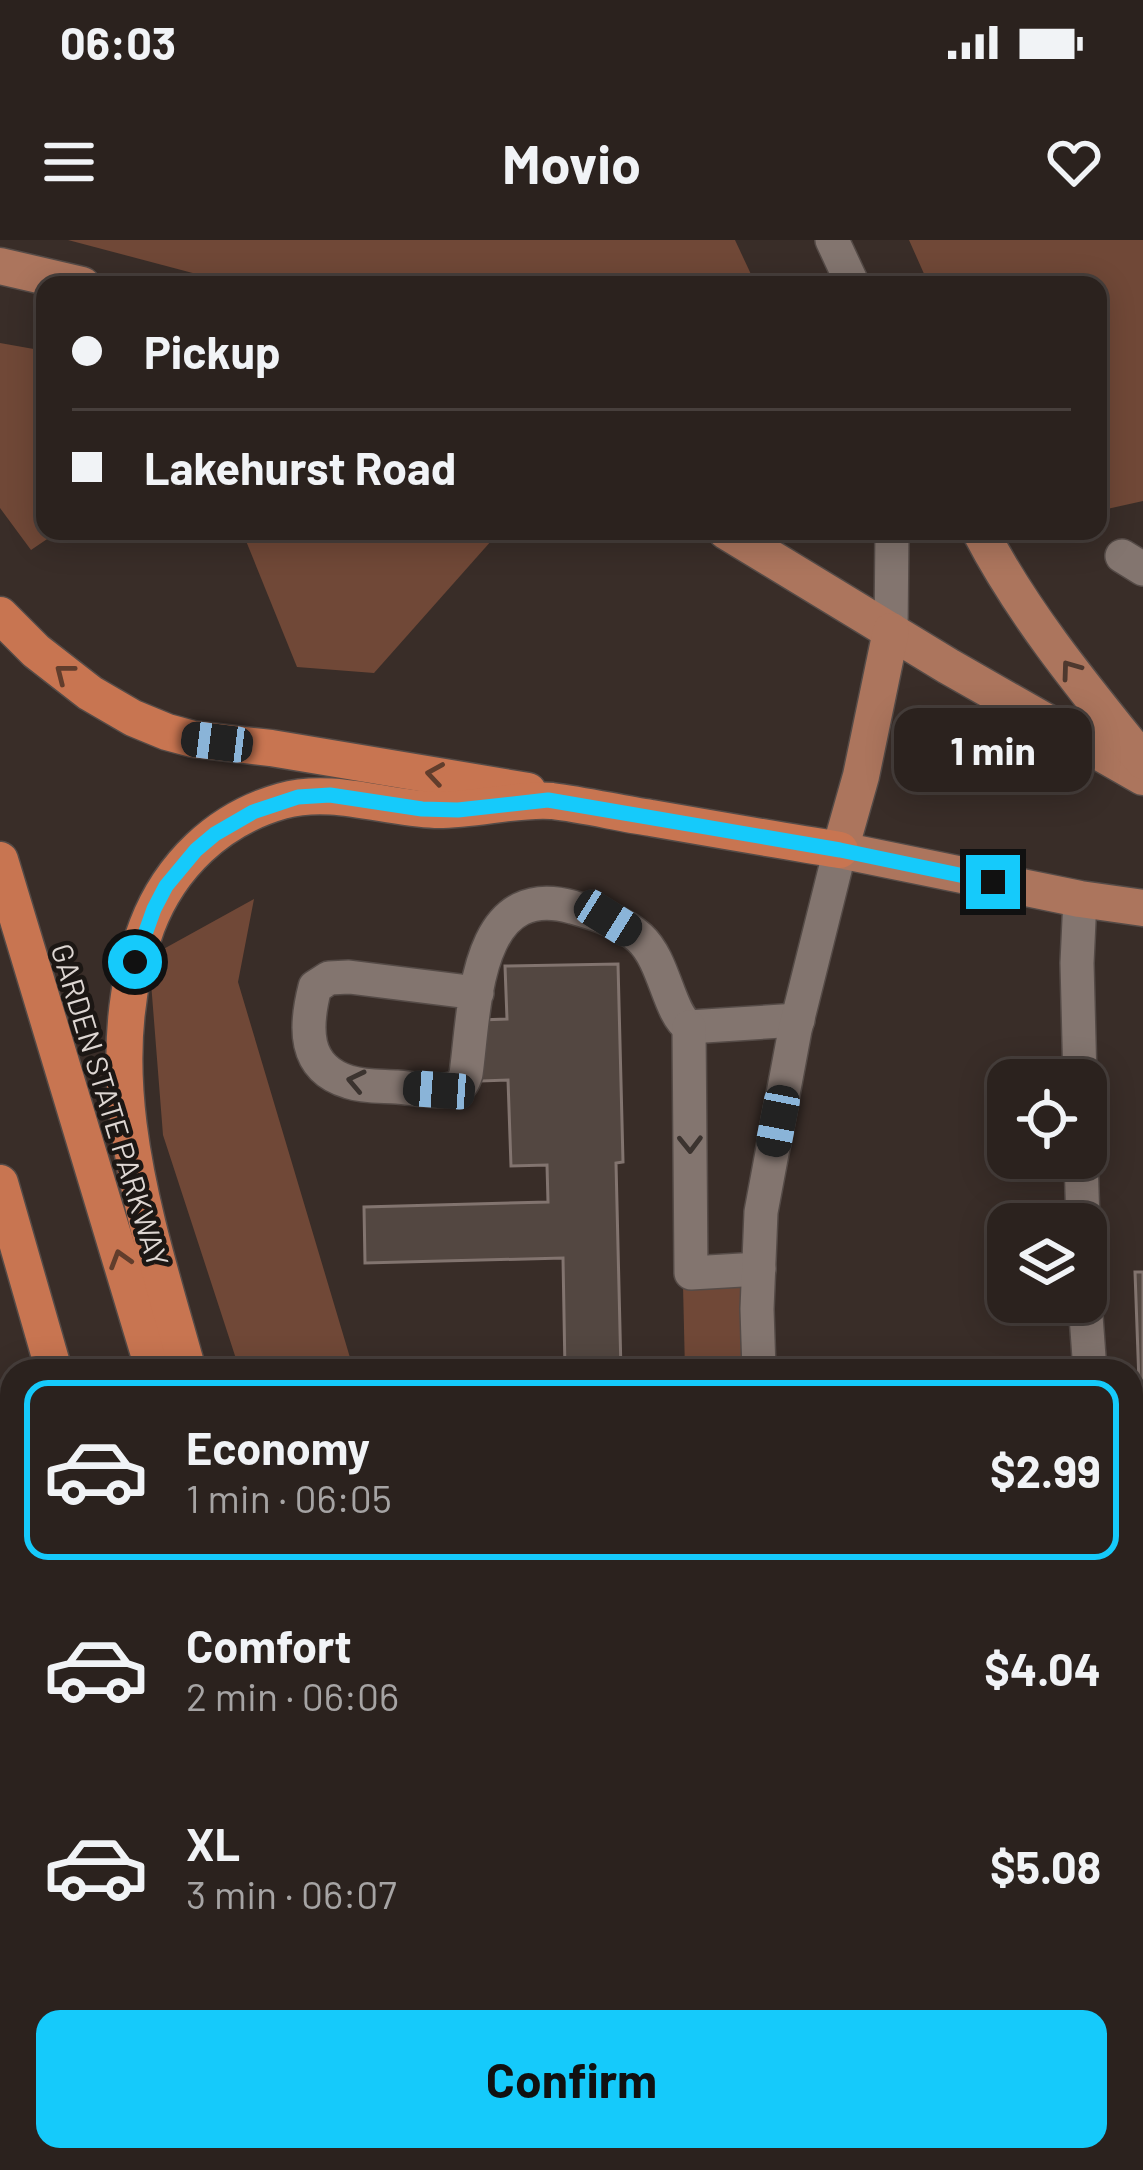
<!DOCTYPE html>
<html lang="en">
<head>
<meta charset="utf-8">
<style>
	body { margin:0; font-family:Barlow,sans-serif; background:#332a27; color:#f1f3f6; height:100vh; display:flex; flex-direction:column; font-size:45px; white-space:nowrap }
	* { box-sizing:border-box; margin:0 }
	p { font-size:39px; color:#a6a4a4 }
	.icon { flex:none; width:66px; height:66px; fill:none; stroke:currentColor; stroke-width:2; stroke-linecap:round; stroke-linejoin:round }
	.map { position:relative; flex:1; overflow:hidden }
	.drawer { position:absolute; left:0px; top:1119px; width:1143px; height:813px; display:flex; flex-direction:column; background:#2b221e; border-radius:36px 36px 0 0; box-shadow:0 6px 30px #0003,0 0 0 3px #473f3c }
	.drawer>* { flex:none }
	.hud { position:absolute; left:36px; top:36px; width:1071px; height:264px; border-radius:24px; box-shadow:0 6px 30px #0003,0 0 0 3px #473f3c; display:grid; align-content:center; height:264px; padding:0 36px; background:#2b221e }
	.fabs { position:absolute; left:987px; top:819px; display:grid; gap:24px }
	.fabs a { display:grid; place-items:center; width:120px; height:120px; border-radius:24px; background:#2b221e; box-shadow:0 6px 30px #0003,0 0 0 3px #473f3c; font-size:60px }
	.end { position:absolute; width:54px; height:54px; margin:-27px; border:15px solid #15cafb; background:#111; box-shadow:0 0 0 6px #111 }
	.from { border-radius:50% }
	.bubble { position:absolute; height:84px; border-radius:24px; background:#2b221e; box-shadow:0 6px 30px #0003,0 0 0 3px #473f3c; font-size:39px; font-weight:700; line-height:84px; text-align:center }
	.car { position:absolute; width:36px; height:72px; margin:-36px -18px; border-radius:15px; box-shadow:0 0 9px 3px #0007; background:linear-gradient(#222 24%,#8ab4d8 0 40%,#222 0 76%,#8ab4d8 0 86%,#222 0) }
	.hud b { display:flex; align-items:center; gap:42px; height:114px; font-size:45px }
	.hud b+b { border-top:3px solid #473f3c }
	.hud i { width:30px; height:30px; background:#f1f3f6 }
	ul { padding:21px 0 0; list-style:none }
	li { display:flex; align-items:center; gap:36px; height:180px; margin:0 24px 18px; padding:0 12px; border:6px solid transparent; border-radius:24px }
	li div { flex:1 }
	li b { display:block; font-size:45px }
	li em { font-style:normal; font-weight:700 }
	li.current { border-color:#15cafb }
	li>.icon { width:108px; height:108px; stroke-width:1.5 }
	.cta { display:flex; gap:24px; margin-top:auto; padding:24px 36px }
	.cta a { flex:1; height:138px; border-radius:24px; background:#15cafb; color:#111; font-size:48px; font-weight:700; line-height:138px; text-align:center }
	.status { display:flex; justify-content:space-between; align-items:center; height:84px; padding:0 60px; background:#2b221e; direction:ltr }
	.status svg { height:33px; fill:currentColor }
	header { display:flex; justify-content:space-between; align-items:center; height:156px; padding:0 36px; background:#2b221e; font-size:54px; font-weight:700 }
	.map>svg:first-child { display:block }
</style>
</head>
<body>
<div class="status"><b>06:03</b><svg viewBox="0 0 49 12"><path d="M0 12V9h3v3zM5 12V6h3v6zM10 12V3h3v9zM15 12V0h3v12zM26 1h20v11H26zM47 4h2v5h-2z"/></svg></div>
<header><svg class="icon" aria-label="menu" viewBox="0 0 24 24"><path d="M4 6h16M4 12h16M4 18h16"/></svg>Movio<svg class="icon" aria-label="heart" viewBox="0 0 24 24"><path d="M12 20l-8-8c-3-5 5-10 8-4 3-6 11-1 8 4z"/></svg></header>
<div class="map">
<svg width="1143" height="1930" viewBox="0 0 1143 1930">
	<rect width="100%" height="100%" fill="#392d28"/>
	<g fill="#704837">
		<path d="M 68,0 L 735,0 L 756,45 L 238,45 Z"/>
		<path d="M 909,0 L 1143,0 L 1143,261 L 1098,271 L 1098,45 L 929,45 Z"/>
		<path d="M 0,103 L 45,111 L 45,291 L 59,291 L 31,310 L 0,268 Z"/>
		<path d="M 242,291 L 500,291 L 374,433 L 297,427 Z"/>
		<path d="M 254,659 L 238,742 L 354,1131 L 240,1131 L 163,895 L 149,717 Z"/>
		<path d="M 753,1043 L 751,1131 L 685,1131 L 683,1045 Z"/>
		<path d="M 0,1208 L 12,1248 L 12,1920 L 208,1920 L 211,1930 L 0,1930 Z"/>
		<path d="M 482,1920 L 547,1920 L 549,1930 L 485,1930 Z"/>
	</g>
	<g fill="#534741" stroke="#82746f" stroke-width="3">
		<path d="M 618,724 L 623,922 L 616,923 L 621,1131 L 565,1131 L 563,1018 L 365,1023 L 364,967 L 548,962 L 547,925 L 511,926 L 508,840 L 481,841 L 480,780 L 507,779 L 505,726 Z"/>
		<path d="M 1135,1032 L 1143,1032 L 1143,1252 Z"/>
		<path d="M 644,1920 L 711,1920 L 711,1930 L 645,1930 Z"/>
	</g>
	<g fill="none" stroke-linecap="round" stroke-linejoin="round">
		<g stroke="#554b47" stroke-width="36">
			<g id="minor">
				<path d="M 832,0 L 853,45"/>
				<path d="M 1122,316 L 1143,329"/>
				<path d="M 891,391 L 892,291"/>
				<path d="M 477,753 L 349,737 L 329,738 L 315,747 C 305,786 302,828 349,842 C 364,847 381,846 397,847 C 413,848 438,854 454,848 C 463,845 463,842 466,834 C 475,771 473,639 572,667 C 596,674 621,681 640,698 C 665,721 668,772 689,787 L 798,780"/>
				<path d="M 689,787 L 691,1033 L 759,1029"/>
				<path d="M 1080,840 L 1077,723 L 1080,659"/>
				<path d="M 1081,918 L 1083,984"/>
				<path d="M 1085,1062 L 1090,1131"/>
				<path d="M 759,1131 L 757,1069 L 761,972 L 795,790 L 840,610"/>
				<path d="M 1131,1525 L 1137,1543 L 1143,1549"/>
				<path d="M 1131,1579 L 1143,1578"/>
				<path d="M 593,1920 L 595,1930"/>
				<path d="M 771,1920 L 771,1930"/>
			</g>
		</g>
		<g stroke="#554b47" stroke-width="39">
			<g id="major">
				<path d="M 0,26 L 82,45"/>
				<path d="M 726,291 L 948,426 L 1143,537"/>
				<path d="M 980,291 C 1023,374 1084,448 1143,521"/>
				<path d="M 891,391 L 861,536 L 840,610 L 1080,659 L 1143,668"/>
			</g>
		</g>
		<g stroke="#554b47" stroke-width="39">
			<g id="highway">
				<path d="M 0,375 L 36,411 L 90,453 L 133,478 L 167,492 L 193,499 L 271,508 L 528,551"/>
				<path d="M 0,620 L 154,1131"/>
				<path d="M 0,943 L 54,1131"/>
				<path d="M 188,1131 C 149,989 92,832 147,686 C 170,626 218,579 282,561 C 333,547 383,568 435,570 C 473,571 518,558 552,561 C 585,565 618,573 651,578 C 714,589 777,600 840,610"/>
				<path d="M 282,1920 L 285,1930"/>
				<path d="M 385,1920 L 388,1930"/>
			</g>
		</g>
		<use href="#minor" stroke="#83756f" stroke-width="33"/>
		<use href="#major" stroke="#ac755d" stroke-width="36"/>
		<use href="#highway" stroke="#c87551" stroke-width="36"/>
	</g>
	<defs><path id="oneway-chevron" d="M-2-3.5L2.5 0L-2 3.5" fill="none" stroke-width="1.6" stroke-linecap="round" stroke-linejoin="round" transform="scale(3)"/></defs>
	<use stroke="#4e382e" href="#oneway-chevron" transform="translate(1070 429) rotate(-126)"/>
	<g stroke="#613d2c">
		<use href="#oneway-chevron" transform="translate(64 433) rotate(-142)"/>
		<use href="#oneway-chevron" transform="translate(435 534) rotate(-171)"/>
		<use href="#oneway-chevron" transform="translate(120 1019) rotate(-107)"/>
	</g>
	<g stroke="#3b332f">
		<use href="#oneway-chevron" transform="translate(356 841) rotate(-168)"/>
		<use href="#oneway-chevron" transform="translate(690 904) rotate(89)"/>
	</g>
	<g fill="none" stroke-linecap="round" stroke-linejoin="round">
		<path stroke="#15cafb" stroke-width="15" d="M 135,722 L 154,669 L 166,646 L 196,610 L 215,594 L 253,572 L 298,557 L 330,555 L 422,569 L 458,570 L 548,560 L 840,610 L 993,642"/>
	</g>
	<g text-anchor="middle" dominant-baseline="central" stroke-width="9" stroke-linejoin="round" paint-order="stroke">
		<g font-size="30" fill="#ddd6d2" stroke="#1c1714">
			<text transform="translate(111 865) rotate(73)">GARDEN STATE PARKWAY</text>
		</g>
	</g>
</svg>
<div class="fabs">
<a><svg class="icon" aria-label="locate" viewBox="0 0 24 24"><circle cx="12" cy="12" r="6"/><path d="M12 2v4M12 18v4M2 12h4M18 12h4"/></svg></a>
<a><svg class="icon" aria-label="layers" viewBox="0 0 24 24"><path d="M12 4l9 5-9 5-9-5zM3 14l9 5 9-5"/></svg></a>
</div>
<i class="end from" style="left:135px;top:722px"></i>
<i class="end" style="left:993px;top:642px"></i>
<div class="bubble" style="left:894px;top:468px;width:198px">1 min</div>
<i class="car" style="left:217px;top:502px;rotate:277deg"></i>
<i class="car" style="left:608px;top:678px;rotate:122deg"></i>
<i class="car" style="left:439px;top:850px;rotate:274deg"></i>
<i class="car" style="left:778px;top:881px;rotate:191deg"></i>
<div class="hud">
<b><i class="from"></i>Pickup</b>
<b><i></i>Lakehurst Road</b>
</div>
<section class="drawer">
<ul>
<li class="current"><svg class="icon" aria-label="car" viewBox="0 0 24 24"><path d="M5 17H2v-5l4-1 3-4h7l3 4 3 1v5h-3M9 17h6M6 11h13"/><circle cx="7" cy="17" r="2"/><circle cx="17" cy="17" r="2"/></svg><div><b>Economy</b><p>1 min · 06:05</p></div><em>$2.99</em></li>
<li><svg class="icon" aria-label="car" viewBox="0 0 24 24"><path d="M5 17H2v-5l4-1 3-4h7l3 4 3 1v5h-3M9 17h6M6 11h13"/><circle cx="7" cy="17" r="2"/><circle cx="17" cy="17" r="2"/></svg><div><b>Comfort</b><p>2 min · 06:06</p></div><em>$4.04</em></li>
<li><svg class="icon" aria-label="car" viewBox="0 0 24 24"><path d="M5 17H2v-5l4-1 3-4h7l3 4 3 1v5h-3M9 17h6M6 11h13"/><circle cx="7" cy="17" r="2"/><circle cx="17" cy="17" r="2"/></svg><div><b>XL</b><p>3 min · 06:07</p></div><em>$5.08</em></li>
</ul>
<div class="cta"><a>Confirm</a></div>
</section>
</div>
</body>
</html>
